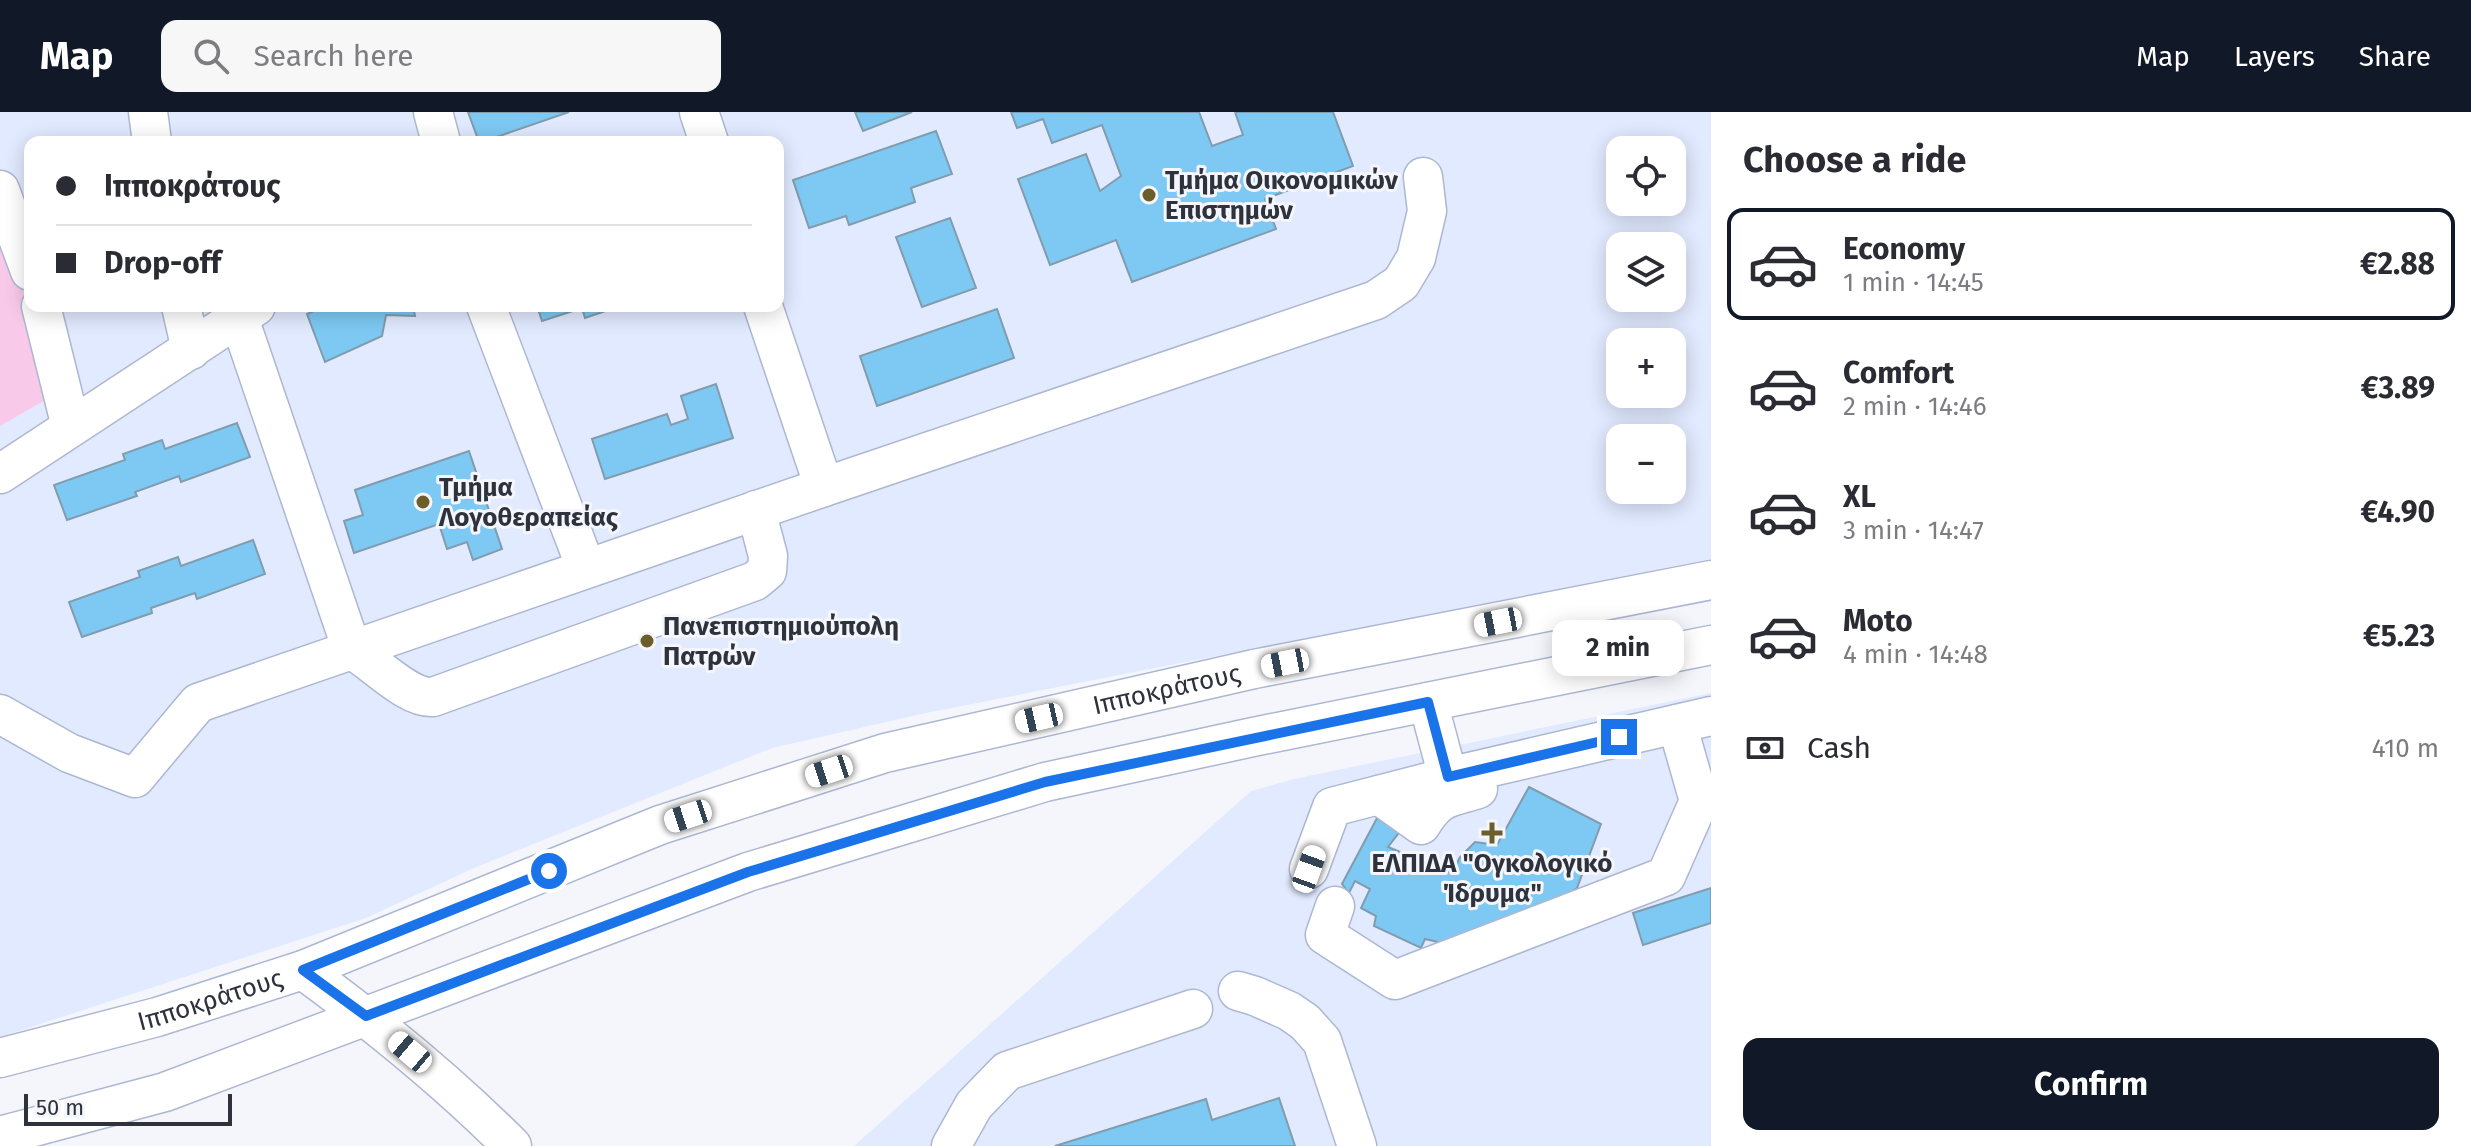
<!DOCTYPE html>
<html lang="en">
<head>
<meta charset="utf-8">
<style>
	body { margin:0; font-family:"Fira Sans",sans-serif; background:#f7f7f7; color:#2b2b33; height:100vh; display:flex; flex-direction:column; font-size:30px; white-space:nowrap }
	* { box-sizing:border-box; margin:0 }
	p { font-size:26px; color:#7c7c81 }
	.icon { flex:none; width:44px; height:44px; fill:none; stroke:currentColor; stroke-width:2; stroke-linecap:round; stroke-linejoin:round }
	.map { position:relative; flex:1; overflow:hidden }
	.side { display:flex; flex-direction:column; background:#fff; width:760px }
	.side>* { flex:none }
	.guide { position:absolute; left:24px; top:24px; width:760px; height:176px; border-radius:16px; box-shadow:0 4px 20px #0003; display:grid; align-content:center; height:176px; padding:0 32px; background:#fff }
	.tools { position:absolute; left:1606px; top:24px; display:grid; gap:16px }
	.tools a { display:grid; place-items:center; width:80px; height:80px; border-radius:16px; background:#fff; box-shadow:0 4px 20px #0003; font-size:40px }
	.scale { position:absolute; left:24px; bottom:20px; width:208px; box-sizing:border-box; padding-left:8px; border:4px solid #2e323c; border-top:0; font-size:22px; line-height:28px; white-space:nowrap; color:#2e323c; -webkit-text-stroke:6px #f4f6fc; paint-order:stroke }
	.end { position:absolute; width:36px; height:36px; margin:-18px; border:10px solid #1a73e8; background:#fff; box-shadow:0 0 0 4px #fff }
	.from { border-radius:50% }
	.bubble { position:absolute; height:56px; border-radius:16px; background:#fff; box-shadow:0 4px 20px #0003; font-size:26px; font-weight:700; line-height:56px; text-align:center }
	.car { position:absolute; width:24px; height:48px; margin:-24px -12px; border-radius:10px; box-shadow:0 0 6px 2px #0007; background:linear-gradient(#fff 24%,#345 0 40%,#fff 0 76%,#345 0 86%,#fff 0) }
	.guide b { display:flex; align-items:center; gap:28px; height:76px; font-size:30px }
	.guide b+b { border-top:2px solid #e1e1e2 }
	.guide i { width:20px; height:20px; background:#2b2b33 }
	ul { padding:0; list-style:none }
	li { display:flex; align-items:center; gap:24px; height:112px; margin:0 16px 12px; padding:0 16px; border:4px solid transparent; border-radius:16px }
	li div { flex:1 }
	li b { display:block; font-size:30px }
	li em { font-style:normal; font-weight:700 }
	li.selected { border-color:#111827 }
	li>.icon { width:72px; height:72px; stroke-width:1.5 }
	h2 { padding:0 32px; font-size:36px; line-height:96px }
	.pay { display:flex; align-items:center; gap:20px; height:88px; padding:0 32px; font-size:30px }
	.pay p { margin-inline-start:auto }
	.button { display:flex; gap:16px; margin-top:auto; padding:16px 32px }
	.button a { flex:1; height:92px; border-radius:16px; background:#111827; color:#fff; font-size:32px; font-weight:700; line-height:92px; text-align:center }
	header { display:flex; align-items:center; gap:48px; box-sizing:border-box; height:112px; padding:0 40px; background:#111827; color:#fff }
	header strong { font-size:38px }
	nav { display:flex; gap:44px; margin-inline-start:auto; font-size:28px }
	.search { width:560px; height:72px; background:#f7f7f7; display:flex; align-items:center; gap:20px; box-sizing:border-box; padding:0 28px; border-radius:16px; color:#7c7c81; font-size:30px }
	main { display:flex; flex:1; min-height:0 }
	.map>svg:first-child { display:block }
</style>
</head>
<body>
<header>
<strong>Map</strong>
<div class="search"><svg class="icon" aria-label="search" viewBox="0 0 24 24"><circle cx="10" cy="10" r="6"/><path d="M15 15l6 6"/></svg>Search here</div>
<nav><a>Map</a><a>Layers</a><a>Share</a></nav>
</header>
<main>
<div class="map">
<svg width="1711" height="1034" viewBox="0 0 1711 1034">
	<rect width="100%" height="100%" fill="#f4f6fc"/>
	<g fill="#e2eaff" fill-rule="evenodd">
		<path d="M 0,0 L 1711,0 L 1711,447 L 926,601 L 772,636 L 474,756 L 366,806 L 0,925 ZM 30,30 L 778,30 L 778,194 L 30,194 ZM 1620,38 L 1672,38 L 1672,90 L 1620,90 ZM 1620,134 L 1672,134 L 1672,186 L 1620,186 ZM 1620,230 L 1672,230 L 1672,282 L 1620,282 ZM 1620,326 L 1672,326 L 1672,378 L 1620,378 Z"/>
		<path d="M 1711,581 L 1711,1034 L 854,1034 L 1251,679 L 1294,667 Z"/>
	</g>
	<path fill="#f9c9e9" d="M 0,122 L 22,172 L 28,192 L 47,287 L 0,314 Z"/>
	<g fill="#7dc9f3" stroke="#809cad" stroke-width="2">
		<path d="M 468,0 L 569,0 L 482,30 L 479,30 Z"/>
		<path d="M 855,0 L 912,0 L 863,19 Z"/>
		<path d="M 1011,0 L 1199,0 L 1212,34 L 1243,23 L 1235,0 L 1333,0 L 1353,54 L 1265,87 L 1276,117 L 1132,170 L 1116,128 L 1050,153 L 1018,67 L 1086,42 L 1100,79 L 1121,64 L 1102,13 L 1052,31 L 1043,7 L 1017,16 Z"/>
		<path d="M 936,19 L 952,62 L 911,76 L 915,90 L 849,113 L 846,104 L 809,116 L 793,68 Z"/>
		<path d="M 950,106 L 976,176 L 922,195 L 896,125 Z"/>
		<path d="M 325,194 L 413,194 L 415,204 L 386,203 L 382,224 L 325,250 L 307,202 Z"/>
		<path d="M 537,194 L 620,194 L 585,206 L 582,196 L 542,209 Z"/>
		<path d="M 997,197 L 1014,246 L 877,294 L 860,244 Z"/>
		<path d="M 716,272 L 733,326 L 605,367 L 592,327 L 667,302 L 671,313 L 688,307 L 681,284 Z"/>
		<path d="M 237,311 L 250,345 L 181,370 L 179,364 L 135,380 L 137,384 L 67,408 L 54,373 L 125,348 L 123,342 L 162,328 L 165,337 Z"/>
		<path d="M 469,339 L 502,437 L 473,448 L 467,430 L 447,437 L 439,412 L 354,441 L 344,409 L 363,403 L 355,378 Z"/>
		<path d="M 253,428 L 265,462 L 197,487 L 195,481 L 151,496 L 152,501 L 82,525 L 69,490 L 140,465 L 138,459 L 178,445 L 181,454 Z"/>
		<path d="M 1529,675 L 1601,712 L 1577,776 L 1531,808 L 1442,831 L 1425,827 L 1421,836 L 1374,814 L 1376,804 L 1361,796 L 1370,777 L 1355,769 L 1349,781 L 1342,772 L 1377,706 L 1401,718 L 1388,735 L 1452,761 L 1460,745 L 1475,730 L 1497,733 Z"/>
		<path d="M 1711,776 L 1711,811 L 1643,833 L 1633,801 Z"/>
		<path d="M 1279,986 L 1295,1034 L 1055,1034 L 1206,987 L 1212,1008 Z"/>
	</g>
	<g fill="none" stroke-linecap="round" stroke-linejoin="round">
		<g stroke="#adb7d2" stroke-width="41">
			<g id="minor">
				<path d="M 148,0 L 152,30"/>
				<path d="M 433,0 L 441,30"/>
				<path d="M 699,0 L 709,30"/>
				<path d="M 0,78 L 30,159"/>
				<path d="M 41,194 L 71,315"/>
				<path d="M 181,194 L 191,238"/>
				<path d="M 486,194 L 586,456"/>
				<path d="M 239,206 L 352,538 C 375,551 408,587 433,585 L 755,469 L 767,459 L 768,444 L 756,398"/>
				<path d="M 0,362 L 256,194"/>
				<path d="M 824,375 L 1376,188 L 1401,171 L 1416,146 L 1427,99 L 1423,65"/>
				<path d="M 1428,590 L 1448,665 L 1711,604"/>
				<path d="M 0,602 L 69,641 L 135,666 L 198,591 L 824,375 L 763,194"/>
				<path d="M 1379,683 L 1421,713 C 1439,684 1446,687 1478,677"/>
				<path d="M 1309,757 L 1332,695 L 1448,665"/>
				<path d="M 1335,794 L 1325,823 L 1395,868 L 1666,764 L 1699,689 L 1677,612"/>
				<path d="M 303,858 C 377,912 447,969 512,1034"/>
				<path d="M 1238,879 L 1255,884 L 1289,899 L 1305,910 L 1322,929 L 1357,1034"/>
				<path id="s1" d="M 0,946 L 157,905 L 303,858 L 660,713 L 885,641 L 1254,557 L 1711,468"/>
				<path d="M 0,1024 L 165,980 L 748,760 L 1045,670 L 1253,625 L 1711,533"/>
				<path d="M 951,1034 L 974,993 L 1007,959 L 1193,897"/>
			</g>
		</g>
		<use href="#minor" stroke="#fff" stroke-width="38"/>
	</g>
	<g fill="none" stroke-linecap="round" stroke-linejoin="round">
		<path stroke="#1a73e8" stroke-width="10" d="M 549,759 L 303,858 L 366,904 L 748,760 L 1045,670 L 1428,590 L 1448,665 L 1619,625"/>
	</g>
	<g fill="#6c5e2b" stroke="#f4f6fc" stroke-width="3">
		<circle cx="1149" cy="83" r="8"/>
		<circle cx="423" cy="390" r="8"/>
		<circle cx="647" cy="529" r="8"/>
		<path d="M1488 709h8v8h8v8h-8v8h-8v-8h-8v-8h8z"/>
	</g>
	<g text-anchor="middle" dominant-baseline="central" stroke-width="6" stroke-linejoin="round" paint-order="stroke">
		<g font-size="26" font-weight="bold" fill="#2e323c" stroke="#f4f6fc" text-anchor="start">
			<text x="1165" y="68">Τμήμα Οικονομικών<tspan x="1165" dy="30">Επιστημών</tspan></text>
			<text x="439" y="375">Τμήμα<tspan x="439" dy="30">Λογοθεραπείας</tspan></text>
			<text x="663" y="514">Πανεπιστημιούπολη<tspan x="663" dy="30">Πατρών</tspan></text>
			<text x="1492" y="751" text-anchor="middle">ΕΛΠΙΔΑ "Ογκολογικό<tspan x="1492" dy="30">Ίδρυμα"</tspan></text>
		</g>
		<g font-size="26" fill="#2e323c" stroke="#f4f6fc">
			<text stroke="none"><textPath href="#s1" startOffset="1226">Ιπποκράτους</textPath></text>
			<text stroke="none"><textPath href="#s1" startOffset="218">Ιπποκράτους</textPath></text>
		</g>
	</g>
</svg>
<div class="tools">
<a><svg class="icon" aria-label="locate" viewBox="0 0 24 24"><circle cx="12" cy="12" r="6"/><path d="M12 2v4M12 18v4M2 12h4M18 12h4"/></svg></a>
<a><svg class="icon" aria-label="layers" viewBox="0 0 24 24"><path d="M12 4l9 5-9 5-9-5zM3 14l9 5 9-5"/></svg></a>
<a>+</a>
<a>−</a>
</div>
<div class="scale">50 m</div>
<i class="end from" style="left:549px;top:759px"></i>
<i class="end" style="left:1619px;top:625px"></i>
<div class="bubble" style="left:1552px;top:508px;width:132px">2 min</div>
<i class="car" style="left:1498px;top:510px;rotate:259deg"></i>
<i class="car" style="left:1285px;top:551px;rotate:259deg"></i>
<i class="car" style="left:1039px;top:606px;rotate:257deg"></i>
<i class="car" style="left:829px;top:659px;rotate:252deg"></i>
<i class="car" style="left:688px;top:704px;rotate:252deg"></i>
<i class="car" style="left:1309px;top:757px;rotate:20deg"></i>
<i class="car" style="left:410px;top:940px;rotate:310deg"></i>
<div class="guide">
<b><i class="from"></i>Ιπποκράτους</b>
<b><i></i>Drop-off</b>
</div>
</div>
<section class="side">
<h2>Choose a ride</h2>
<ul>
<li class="selected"><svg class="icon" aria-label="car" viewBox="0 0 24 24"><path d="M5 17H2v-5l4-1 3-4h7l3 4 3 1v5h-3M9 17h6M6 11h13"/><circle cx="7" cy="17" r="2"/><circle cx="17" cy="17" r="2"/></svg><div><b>Economy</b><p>1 min · 14:45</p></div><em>€2.88</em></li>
<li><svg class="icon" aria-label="car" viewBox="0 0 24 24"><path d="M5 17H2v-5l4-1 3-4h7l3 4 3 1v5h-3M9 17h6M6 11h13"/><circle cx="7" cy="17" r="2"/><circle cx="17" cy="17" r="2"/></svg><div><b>Comfort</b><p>2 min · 14:46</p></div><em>€3.89</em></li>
<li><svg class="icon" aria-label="car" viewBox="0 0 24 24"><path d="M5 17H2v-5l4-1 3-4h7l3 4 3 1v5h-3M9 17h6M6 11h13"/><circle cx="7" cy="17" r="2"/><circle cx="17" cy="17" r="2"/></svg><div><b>XL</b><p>3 min · 14:47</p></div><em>€4.90</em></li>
<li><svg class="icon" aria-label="car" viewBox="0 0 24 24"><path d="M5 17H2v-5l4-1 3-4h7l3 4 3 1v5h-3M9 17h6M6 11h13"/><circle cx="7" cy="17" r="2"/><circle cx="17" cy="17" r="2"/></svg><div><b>Moto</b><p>4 min · 14:48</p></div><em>€5.23</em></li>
</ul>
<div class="pay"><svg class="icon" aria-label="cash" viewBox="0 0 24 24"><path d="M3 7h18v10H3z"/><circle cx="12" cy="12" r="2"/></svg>Cash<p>410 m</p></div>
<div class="button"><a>Confirm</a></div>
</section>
</main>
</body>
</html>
